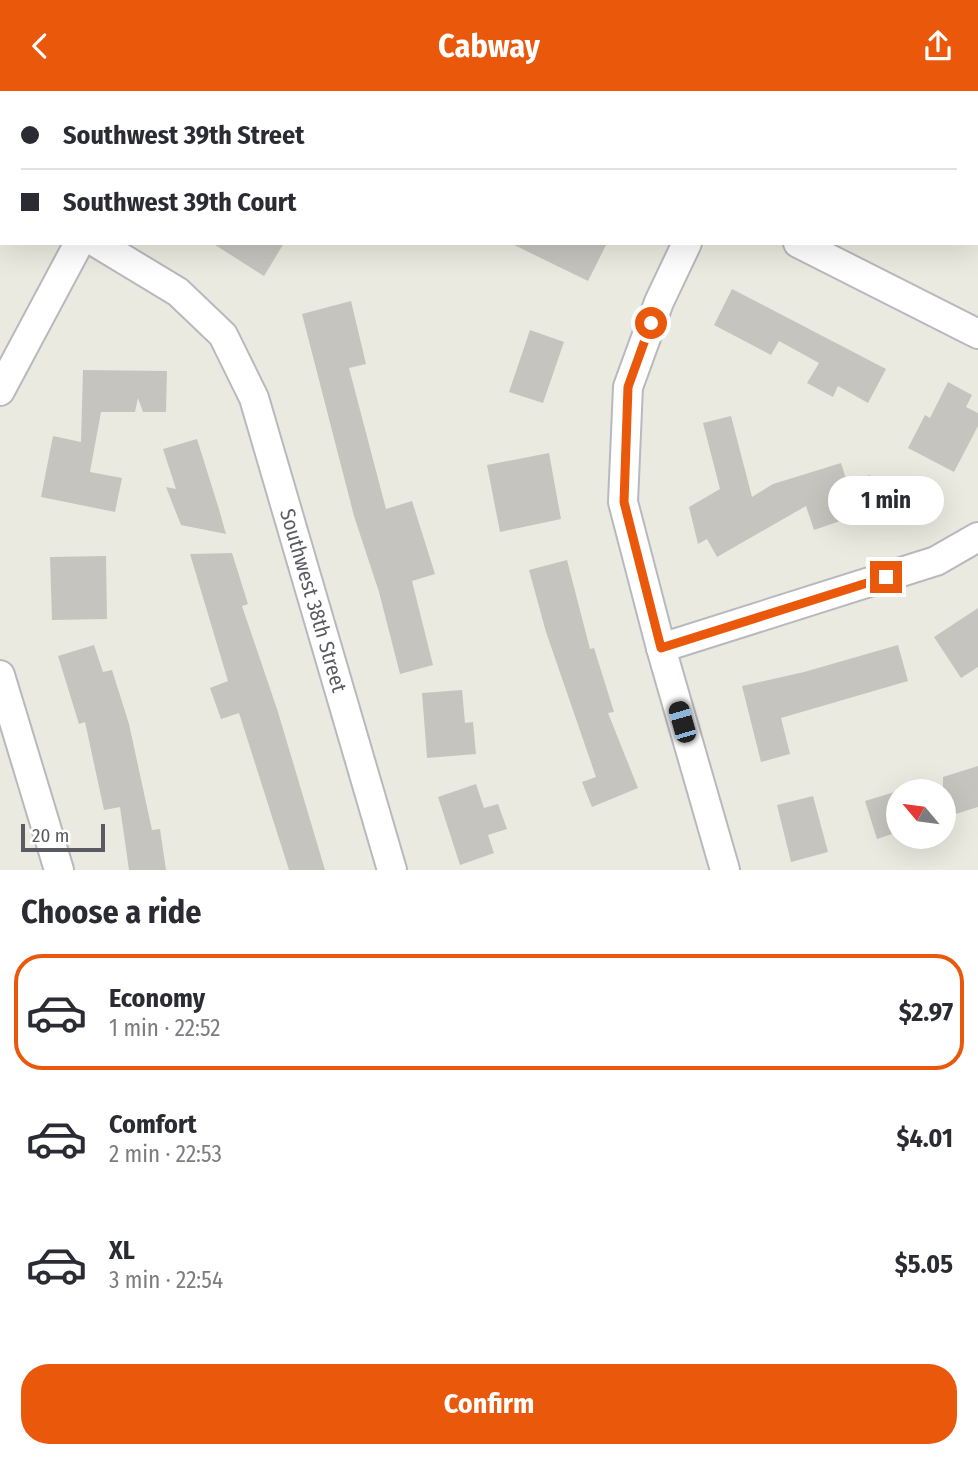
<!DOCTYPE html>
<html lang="en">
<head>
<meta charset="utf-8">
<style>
	body { margin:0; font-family:"Fira Sans Condensed",sans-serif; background:#f2f2f3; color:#2b2b33; height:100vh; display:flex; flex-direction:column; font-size:26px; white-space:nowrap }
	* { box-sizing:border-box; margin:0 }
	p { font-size:23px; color:#7c7c81 }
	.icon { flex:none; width:38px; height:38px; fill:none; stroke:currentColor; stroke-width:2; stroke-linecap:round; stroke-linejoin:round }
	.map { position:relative; height:779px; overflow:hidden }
	.panel { display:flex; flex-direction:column; background:#fff; flex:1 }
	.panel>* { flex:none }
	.banner { position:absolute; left:0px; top:0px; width:978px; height:154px; box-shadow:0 7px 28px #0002; display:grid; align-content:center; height:154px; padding:0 21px; background:#fff }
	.needle { width:46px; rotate:299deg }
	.tools { position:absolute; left:886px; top:688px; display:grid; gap:14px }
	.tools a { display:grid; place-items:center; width:70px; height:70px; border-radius:50%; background:#fff; box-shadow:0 7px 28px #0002; font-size:35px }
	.scale { position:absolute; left:21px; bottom:18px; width:84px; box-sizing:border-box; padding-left:7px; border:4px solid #595b60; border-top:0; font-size:19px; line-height:24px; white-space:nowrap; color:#595b60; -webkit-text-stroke:5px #fff; paint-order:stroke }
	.end { position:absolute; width:32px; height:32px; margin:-16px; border:9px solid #ea580c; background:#fff; box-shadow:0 0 0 4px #fff }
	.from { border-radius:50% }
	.bubble { position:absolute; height:49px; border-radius:24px; background:#fff; box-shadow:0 7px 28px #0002; font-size:23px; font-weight:700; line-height:49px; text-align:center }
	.car { position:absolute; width:21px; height:42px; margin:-21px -10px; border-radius:9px; box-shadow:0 0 5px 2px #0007; background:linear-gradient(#222 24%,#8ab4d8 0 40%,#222 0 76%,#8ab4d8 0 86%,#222 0) }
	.banner b { display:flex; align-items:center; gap:24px; height:66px; font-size:26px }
	.banner b+b { border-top:2px solid #e1e1e2 }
	.banner i { width:18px; height:18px; background:#2b2b33 }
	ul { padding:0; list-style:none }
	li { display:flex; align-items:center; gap:21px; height:116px; margin:0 14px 10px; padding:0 7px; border:4px solid transparent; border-radius:28px }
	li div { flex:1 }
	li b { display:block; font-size:26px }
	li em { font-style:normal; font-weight:700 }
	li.current { border-color:#ea580c }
	li>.icon { width:63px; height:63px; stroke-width:1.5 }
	h2 { padding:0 21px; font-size:32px; line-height:84px }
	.action { display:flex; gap:14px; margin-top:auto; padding:14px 21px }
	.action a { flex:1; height:80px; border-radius:28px; background:#ea580c; color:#fff; font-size:28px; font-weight:700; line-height:80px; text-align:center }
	header { display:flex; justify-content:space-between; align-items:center; height:91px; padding:0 21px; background:#ea580c; color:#fff; font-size:32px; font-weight:700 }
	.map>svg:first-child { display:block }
</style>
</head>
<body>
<header><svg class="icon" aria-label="back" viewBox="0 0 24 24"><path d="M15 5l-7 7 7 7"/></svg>Cabway<svg class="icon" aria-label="share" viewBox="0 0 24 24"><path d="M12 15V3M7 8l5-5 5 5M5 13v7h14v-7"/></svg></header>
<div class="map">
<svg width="978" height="779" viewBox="0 0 978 779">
	<rect width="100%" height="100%" fill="#ebeae0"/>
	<g fill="#c6c4be">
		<path d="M 212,152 L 284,152 L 264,185 Z"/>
		<path d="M 510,152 L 607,152 L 588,190 Z"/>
		<path d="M 732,198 L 886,278 L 868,312 L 838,295 L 833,306 L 807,292 L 819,272 L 779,250 L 771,264 L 714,234 Z"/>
		<path d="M 351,210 L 366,273 L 349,277 L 386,418 L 412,410 L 435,483 L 412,490 L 433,574 L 400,583 L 379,501 L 354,425 L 302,223 Z"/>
		<path d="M 530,239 L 564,251 L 543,312 L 509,301 Z"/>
		<path d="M 83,279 L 167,280 L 166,321 L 143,321 L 138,307 L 135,321 L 101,321 L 90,381 L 122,387 L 115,421 L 41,406 L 53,345 L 81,351 Z"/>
		<path d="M 948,291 L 972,304 L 966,316 L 978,322 L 978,335 L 954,381 L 908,357 L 925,324 L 930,327 Z"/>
		<path d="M 731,325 L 752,406 L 773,393 L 841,372 L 847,391 L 870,384 L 881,416 L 814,439 L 806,415 L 717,466 L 707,448 L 698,453 L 689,416 L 720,398 L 703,332 Z"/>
		<path d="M 197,348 L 218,415 L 226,443 L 181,434 L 166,396 L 176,398 L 163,358 Z"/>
		<path d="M 549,362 L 561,428 L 500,441 L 487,374 Z"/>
		<path d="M 232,462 L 248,513 L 242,515 L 278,621 L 325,779 L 289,779 L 239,622 L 221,628 L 210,597 L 228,590 L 190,463 Z"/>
		<path d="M 106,465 L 107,528 L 52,529 L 50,466 Z"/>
		<path d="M 567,469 L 590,558 L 594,557 L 614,621 L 608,622 L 638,697 L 592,716 L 582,691 L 596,686 L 546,541 L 529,479 Z"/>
		<path d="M 978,517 L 978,576 L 961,587 L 934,546 Z"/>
		<path d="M 94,554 L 103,581 L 112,579 L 129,633 L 152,739 L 160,738 L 166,779 L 129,779 L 120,716 L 104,719 L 85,631 L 79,633 L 58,565 Z"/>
		<path d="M 898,554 L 908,590 L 781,627 L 790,663 L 761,671 L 742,595 L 804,581 Z"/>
		<path d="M 462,599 L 465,632 L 473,631 L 476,663 L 427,667 L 422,602 Z"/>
		<path d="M 978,675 L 978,716 L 943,727 L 943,686 Z"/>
		<path d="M 476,693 L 484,717 L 498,713 L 507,738 L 488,744 L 494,762 L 460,774 L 438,706 Z"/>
		<path d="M 898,700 L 898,741 L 877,748 L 865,710 Z"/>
		<path d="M 813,705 L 828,761 L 791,771 L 777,714 Z"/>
	</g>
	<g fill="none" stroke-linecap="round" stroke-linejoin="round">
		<g stroke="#b8b9be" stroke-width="32">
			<g id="street">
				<path d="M 504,0 L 507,2"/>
				<path d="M 0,102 L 2,103"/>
				<path id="s1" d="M 97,152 L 178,201 L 223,244 L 254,307 L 392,779"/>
				<path d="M 687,152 L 659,211 L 628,296 L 623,411 L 661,557 L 725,779"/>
				<path d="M 798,152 L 978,243"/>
				<path d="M 0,300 L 79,152"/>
				<path d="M 661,557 L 936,470 L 978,446"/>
				<path d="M 0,584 L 59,779"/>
			</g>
		</g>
		<use href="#street" stroke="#fff" stroke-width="28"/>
	</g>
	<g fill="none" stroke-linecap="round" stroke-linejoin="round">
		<path stroke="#ea580c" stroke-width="9" d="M 651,232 L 628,296 L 624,411 L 661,557 L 886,486"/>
	</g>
	<g text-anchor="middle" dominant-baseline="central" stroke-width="5" stroke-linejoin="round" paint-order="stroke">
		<g font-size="21" fill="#595b60" stroke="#fff">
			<text stroke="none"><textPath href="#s1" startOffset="438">Southwest 38th Street</textPath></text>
		</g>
	</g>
</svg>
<div class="tools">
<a><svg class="needle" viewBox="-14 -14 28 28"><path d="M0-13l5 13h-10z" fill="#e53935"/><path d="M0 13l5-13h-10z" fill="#7c7c81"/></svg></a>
</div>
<div class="scale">20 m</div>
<i class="end from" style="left:651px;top:232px"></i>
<i class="end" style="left:886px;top:486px"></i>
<div class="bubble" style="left:828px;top:385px;width:116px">1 min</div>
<i class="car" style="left:682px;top:631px;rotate:344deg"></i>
<div class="banner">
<b><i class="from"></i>Southwest 39th Street</b>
<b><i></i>Southwest 39th Court</b>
</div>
</div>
<section class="panel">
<h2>Choose a ride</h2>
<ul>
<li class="current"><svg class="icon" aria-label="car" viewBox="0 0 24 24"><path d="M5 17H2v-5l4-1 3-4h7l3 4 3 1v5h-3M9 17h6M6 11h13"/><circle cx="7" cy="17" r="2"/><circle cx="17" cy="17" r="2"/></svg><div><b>Economy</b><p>1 min · 22:52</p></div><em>$2.97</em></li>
<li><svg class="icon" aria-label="car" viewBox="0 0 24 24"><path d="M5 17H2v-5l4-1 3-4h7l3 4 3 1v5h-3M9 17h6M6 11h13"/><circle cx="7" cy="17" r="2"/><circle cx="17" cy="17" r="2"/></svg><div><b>Comfort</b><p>2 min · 22:53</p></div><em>$4.01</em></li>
<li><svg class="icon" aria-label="car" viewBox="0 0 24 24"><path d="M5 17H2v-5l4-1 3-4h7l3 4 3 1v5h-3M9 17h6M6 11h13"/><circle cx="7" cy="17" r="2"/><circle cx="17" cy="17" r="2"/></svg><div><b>XL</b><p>3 min · 22:54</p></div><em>$5.05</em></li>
</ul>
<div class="action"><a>Confirm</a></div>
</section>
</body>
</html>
